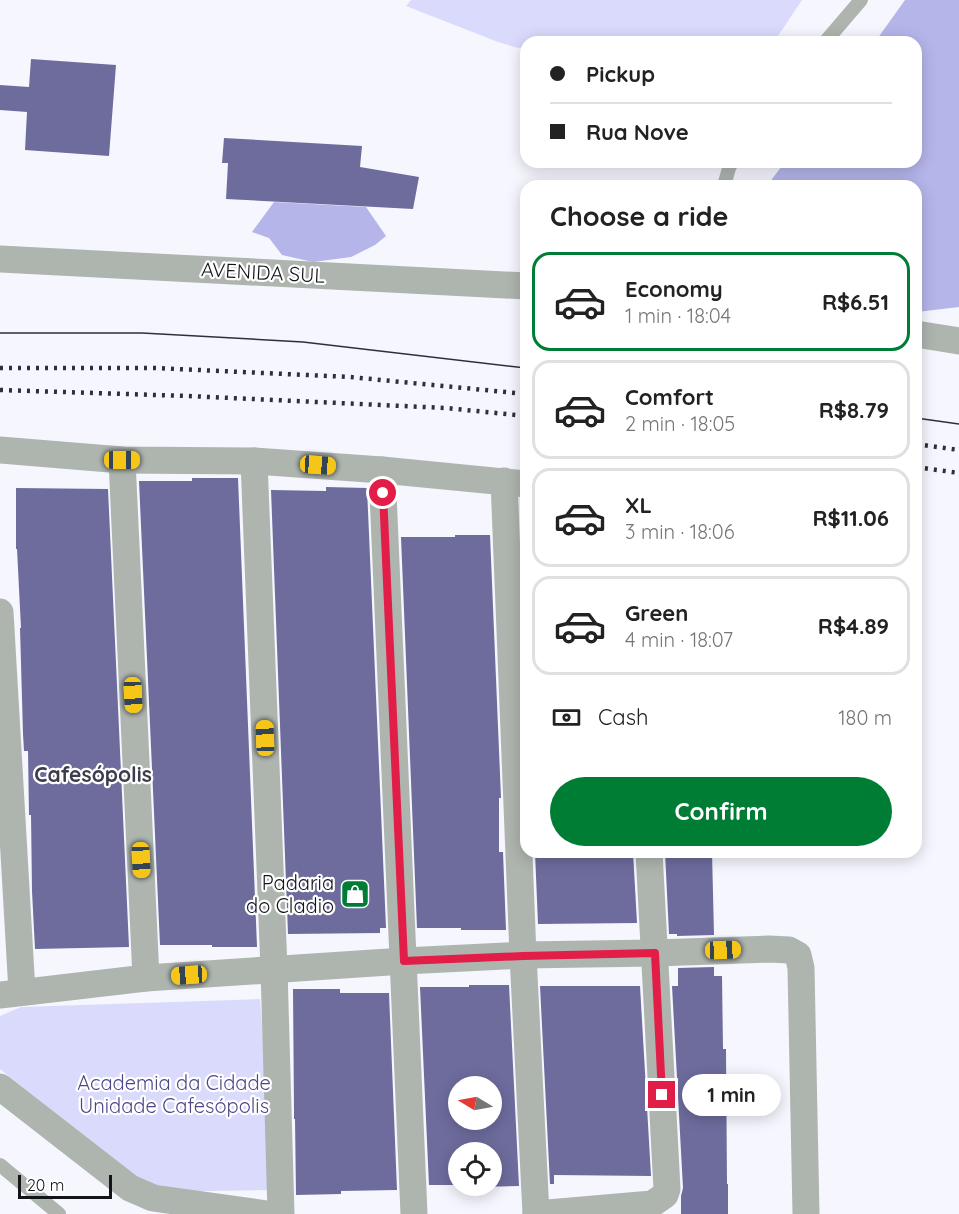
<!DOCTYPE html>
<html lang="en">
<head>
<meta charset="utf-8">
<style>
	body { margin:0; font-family:Quicksand,sans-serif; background:#f6f6f6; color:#222; height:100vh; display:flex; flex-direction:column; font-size:22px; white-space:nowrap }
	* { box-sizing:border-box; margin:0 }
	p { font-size:20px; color:#767676 }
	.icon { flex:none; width:33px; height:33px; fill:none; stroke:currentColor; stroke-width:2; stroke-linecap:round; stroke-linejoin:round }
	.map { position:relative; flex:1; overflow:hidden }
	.details { position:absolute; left:520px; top:180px; width:402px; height:678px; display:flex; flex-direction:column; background:#fff; border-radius:18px; box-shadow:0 3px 15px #0003 }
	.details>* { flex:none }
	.guide { position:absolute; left:520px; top:36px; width:402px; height:132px; border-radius:18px; box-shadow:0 3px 15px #0003; display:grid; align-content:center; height:132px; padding:0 30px; background:#fff }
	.needle { width:39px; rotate:280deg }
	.controls { position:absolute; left:448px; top:1076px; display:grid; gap:12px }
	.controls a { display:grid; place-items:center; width:54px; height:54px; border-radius:50%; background:#fff; box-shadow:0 3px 15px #0003; font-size:30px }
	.scale { position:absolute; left:18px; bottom:15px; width:94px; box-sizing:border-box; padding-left:6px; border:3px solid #13131a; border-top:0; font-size:16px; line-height:21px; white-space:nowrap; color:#13131a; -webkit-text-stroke:4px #fff; paint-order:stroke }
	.end { position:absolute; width:27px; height:27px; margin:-14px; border:8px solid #e11d48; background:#fff; box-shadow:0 0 0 3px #fff }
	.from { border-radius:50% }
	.bubble { position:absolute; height:42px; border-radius:21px; background:#fff; box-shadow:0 3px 15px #0003; font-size:20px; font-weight:800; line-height:42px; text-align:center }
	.car { position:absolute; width:18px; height:36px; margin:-18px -9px; border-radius:8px; box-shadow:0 0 4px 2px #0007; background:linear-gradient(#f5c518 24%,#345 0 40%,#f5c518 0 76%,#345 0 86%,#f5c518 0) }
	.guide b { display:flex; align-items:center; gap:21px; height:57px; font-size:22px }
	.guide b+b { border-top:2px solid #e0e0e0 }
	.guide i { width:15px; height:15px; background:#222 }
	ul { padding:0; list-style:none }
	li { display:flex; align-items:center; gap:18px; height:99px; margin:0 12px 9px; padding:0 18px; border:3px solid #e0e0e0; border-radius:18px }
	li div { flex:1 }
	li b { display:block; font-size:22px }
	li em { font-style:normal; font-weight:800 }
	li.active { border-color:#007d35 }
	li>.icon { width:54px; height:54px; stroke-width:1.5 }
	h2 { padding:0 30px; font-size:27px; line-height:72px }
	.pay { display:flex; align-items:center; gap:15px; height:66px; padding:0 30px; font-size:22px }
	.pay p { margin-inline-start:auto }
	.primary-button { display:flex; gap:12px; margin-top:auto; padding:12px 30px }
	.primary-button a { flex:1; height:69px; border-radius:36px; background:#007d35; color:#fff; font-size:24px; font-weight:800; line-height:69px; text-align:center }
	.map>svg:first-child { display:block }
</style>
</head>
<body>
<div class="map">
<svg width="959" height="1214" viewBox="0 0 959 1214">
	<rect width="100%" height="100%" fill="#f6f6ff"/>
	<g fill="#dadbfc">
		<path d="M 411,0 L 802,0 L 778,36 L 771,42 L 608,42 L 605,41 L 526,42 L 526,47 L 518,48 L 498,42 L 406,6 Z"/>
		<path d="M 260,999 L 274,1190 L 153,1192 L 142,1186 L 0,1069 L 0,1016 L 21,1007 Z"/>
	</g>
	<g fill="#b5b5ea">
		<path d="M 905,0 L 959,0 L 959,307 L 917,312 L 916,186 L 772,186 L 772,179 L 785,162 L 916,162 L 916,42 L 875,42 Z"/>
		<path d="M 274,202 L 366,207 L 386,236 L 375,245 L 351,257 L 313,262 L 282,255 L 269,238 L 252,232 Z"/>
	</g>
	<g fill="#6d6c9d" fill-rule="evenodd">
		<path d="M 31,59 L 116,65 L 109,156 L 25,150 L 27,112 L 0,110 L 0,85 L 29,87 Z"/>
		<path d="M 224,138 L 362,146 L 360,167 L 419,177 L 413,209 L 226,199 L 228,163 L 222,163 Z"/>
		<path d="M 192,478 L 238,478 L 257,947 L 212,947 L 212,945 L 160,945 L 139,481 L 192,481 Z"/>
		<path d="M 326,487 L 367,488 L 386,928 L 380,928 L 380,933 L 288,934 L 271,490 L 326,491 Z"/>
		<path d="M 16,488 L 108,489 L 129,947 L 35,949 L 32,891 L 31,815 L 29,815 L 28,751 L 24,751 L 23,734 L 20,628 L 21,628 L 17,549 L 16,549 Z"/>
		<path d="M 455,535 L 490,535 L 501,798 L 499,798 L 499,852 L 503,852 L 506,930 L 461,930 L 461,928 L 417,928 L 401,537 L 455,537 Z"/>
		<path d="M 522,535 L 526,535 L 526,649 Z"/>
		<path d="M 535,852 L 633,852 L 637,923 L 538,924 Z"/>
		<path d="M 665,852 L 712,852 L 714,935 L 677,936 L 677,934 L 669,934 Z"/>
		<path d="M 714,967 L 714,976 L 722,976 L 723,1049 L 726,1049 L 727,1184 L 728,1184 L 728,1214 L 681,1214 L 681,1196 L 683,1188 L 672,986 L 678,986 L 678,968 Z"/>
		<path d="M 469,985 L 509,985 L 519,1186 L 478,1187 L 478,1185 L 492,1185 L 492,1152 L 459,1152 L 460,1185 L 429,1185 L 420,987 L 469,987 ZM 459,1086 L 492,1086 L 492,1119 L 459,1119 Z"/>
		<path d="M 540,986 L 640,986 L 651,1176 L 554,1175 L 554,1184 L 550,1184 Z"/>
		<path d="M 293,989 L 340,989 L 340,993 L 389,993 L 397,1190 L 341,1191 L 341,1194 L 296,1195 L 295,1119 L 294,1119 L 294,1112 Z"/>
	</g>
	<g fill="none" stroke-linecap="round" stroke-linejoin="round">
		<g stroke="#aeb5af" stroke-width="14">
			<path d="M 825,42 L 861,0"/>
			<path d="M 724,186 L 729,168 L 732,162"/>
			<path d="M 0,1165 L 59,1214"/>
		</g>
		<g stroke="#aeb5af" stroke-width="27">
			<path d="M 0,259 L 526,286"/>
			<path d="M 916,334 L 959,341"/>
			<path d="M 0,450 L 122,460 L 254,461 L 382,470 L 526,484"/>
			<path d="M 122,460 L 146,978"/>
			<path d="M 254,461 L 274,969 L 281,1214"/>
			<path d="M 382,470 L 414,1214"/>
			<path d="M 504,481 L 523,955 L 536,1214"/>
			<path d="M 0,612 L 22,992"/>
			<path d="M 0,995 L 146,978 L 404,961 L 523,955 L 655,953 L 769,949 L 789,950 L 798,955 L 801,968 L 806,1214"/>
			<path d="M 0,1087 L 130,1188 L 153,1198 L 267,1214"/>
			<path d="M 536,1214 L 652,1204 L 665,1195 L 667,1189 L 649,852"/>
		</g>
		<g stroke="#2f2f37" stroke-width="1.5">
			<path d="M 0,333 L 142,333 L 303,342 L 526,368"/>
			<path d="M 916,418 L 959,424"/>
		</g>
		<g stroke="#2f2f37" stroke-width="4.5" stroke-dasharray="3 6" stroke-linecap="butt">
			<path d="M 0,368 L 155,368 L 350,377 L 526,394"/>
			<path d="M 0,390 L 188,396 L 446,408 L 526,416"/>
			<path d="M 916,444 L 959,450"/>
			<path d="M 916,467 L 959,473"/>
		</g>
	</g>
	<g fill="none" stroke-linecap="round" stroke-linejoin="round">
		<path stroke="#e11d48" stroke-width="8" d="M 383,493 L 404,961 L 523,956 L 655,953 L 662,1095"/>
	</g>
	<defs>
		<g id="shop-square" transform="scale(1.5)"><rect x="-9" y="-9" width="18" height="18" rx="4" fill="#007d35" stroke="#fff"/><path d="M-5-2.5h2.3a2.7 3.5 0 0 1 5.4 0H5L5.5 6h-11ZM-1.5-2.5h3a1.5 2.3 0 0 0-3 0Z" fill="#fff"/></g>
	</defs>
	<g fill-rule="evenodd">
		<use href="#shop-square" x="355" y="894"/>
	</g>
	<g text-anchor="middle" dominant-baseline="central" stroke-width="4.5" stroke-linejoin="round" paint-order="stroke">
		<g font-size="20" fill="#13131a" stroke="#fff">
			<text transform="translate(263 272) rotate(3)">AVENIDA SUL</text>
		</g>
		<g font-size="20" fill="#13131a" stroke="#fff" text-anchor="end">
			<text x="334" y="882">Padaria<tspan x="334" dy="23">do Cladio</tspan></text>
		</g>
		<g font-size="20" fill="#4c4788" stroke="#fff">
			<text x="174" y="1082">Academia da Cidade<tspan x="174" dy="23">Unidade Cafesópolis</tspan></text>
		</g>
		<g font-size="21" font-weight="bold" fill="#3c3c4d" stroke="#fff">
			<text x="93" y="774">Cafesópolis</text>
		</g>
	</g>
</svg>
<div class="controls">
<a><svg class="needle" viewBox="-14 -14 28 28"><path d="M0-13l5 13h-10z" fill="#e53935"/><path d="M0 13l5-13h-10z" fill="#767676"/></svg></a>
<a><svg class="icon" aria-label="locate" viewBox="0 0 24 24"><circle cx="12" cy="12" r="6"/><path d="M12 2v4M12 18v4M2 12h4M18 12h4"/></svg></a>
</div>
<div class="scale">20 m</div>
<i class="end from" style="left:383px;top:493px"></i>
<i class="end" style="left:662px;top:1095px"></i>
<div class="bubble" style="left:682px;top:1074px;width:99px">1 min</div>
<i class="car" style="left:122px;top:460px;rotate:90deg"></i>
<i class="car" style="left:318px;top:465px;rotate:94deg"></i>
<i class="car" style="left:133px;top:695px;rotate:177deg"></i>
<i class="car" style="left:265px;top:738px;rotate:358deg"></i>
<i class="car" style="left:141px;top:860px;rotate:177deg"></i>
<i class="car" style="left:723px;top:950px;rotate:88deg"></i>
<i class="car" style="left:189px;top:975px;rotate:266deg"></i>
<div class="guide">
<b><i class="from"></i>Pickup</b>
<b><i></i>Rua Nove</b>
</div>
<section class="details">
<h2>Choose a ride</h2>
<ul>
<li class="active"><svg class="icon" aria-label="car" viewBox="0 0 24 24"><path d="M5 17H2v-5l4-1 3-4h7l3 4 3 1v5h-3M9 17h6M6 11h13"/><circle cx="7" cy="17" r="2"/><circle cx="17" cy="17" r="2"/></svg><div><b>Economy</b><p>1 min · 18:04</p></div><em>R$6.51</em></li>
<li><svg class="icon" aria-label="car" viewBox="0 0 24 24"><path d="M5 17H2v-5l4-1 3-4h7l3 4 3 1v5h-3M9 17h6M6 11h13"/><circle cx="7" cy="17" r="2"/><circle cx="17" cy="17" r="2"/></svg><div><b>Comfort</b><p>2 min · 18:05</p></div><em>R$8.79</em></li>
<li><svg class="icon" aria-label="car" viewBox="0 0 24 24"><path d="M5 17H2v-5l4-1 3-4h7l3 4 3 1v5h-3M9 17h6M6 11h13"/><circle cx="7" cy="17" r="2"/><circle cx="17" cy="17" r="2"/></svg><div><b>XL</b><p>3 min · 18:06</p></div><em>R$11.06</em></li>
<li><svg class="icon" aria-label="car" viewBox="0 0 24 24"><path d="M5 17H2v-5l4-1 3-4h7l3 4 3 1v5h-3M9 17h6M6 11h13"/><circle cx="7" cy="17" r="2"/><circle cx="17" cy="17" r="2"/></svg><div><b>Green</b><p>4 min · 18:07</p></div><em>R$4.89</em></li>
</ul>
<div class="pay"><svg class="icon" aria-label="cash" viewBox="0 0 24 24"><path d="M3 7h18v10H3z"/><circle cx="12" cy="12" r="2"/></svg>Cash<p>180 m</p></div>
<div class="primary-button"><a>Confirm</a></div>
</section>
</div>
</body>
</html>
